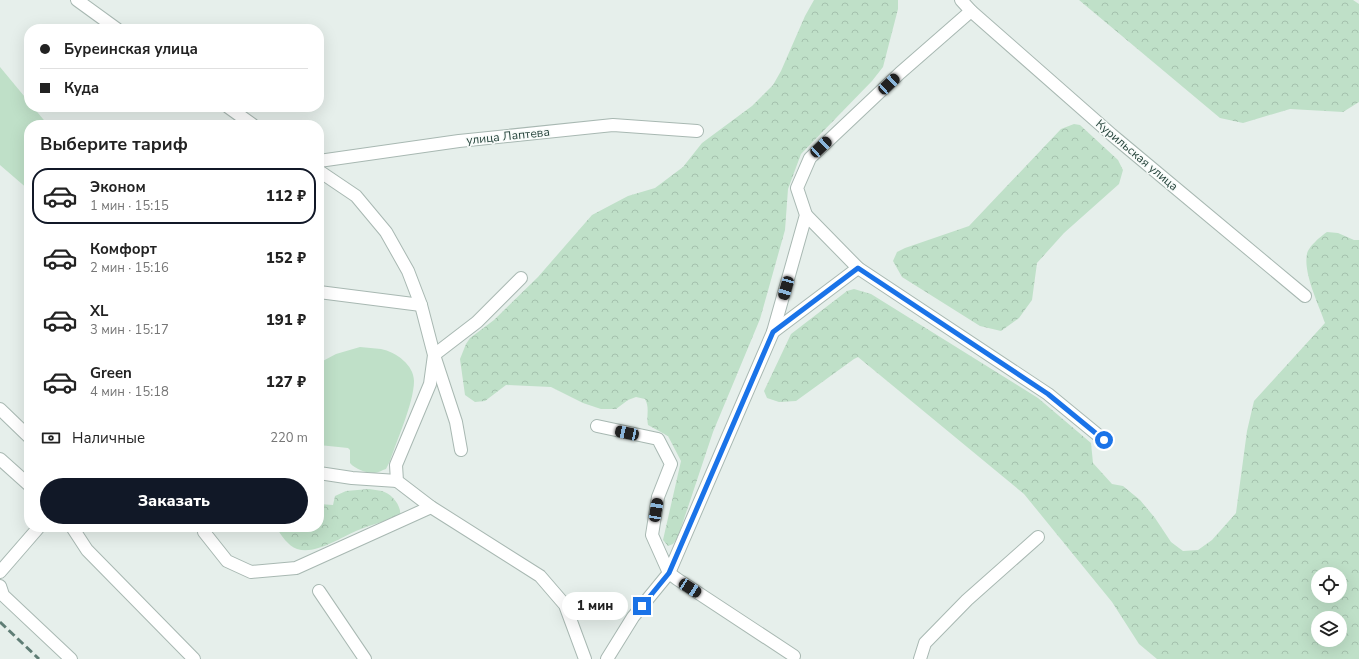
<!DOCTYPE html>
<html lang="ru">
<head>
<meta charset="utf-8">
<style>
	body { margin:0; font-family:"Nunito Sans",sans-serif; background:#f2f2f2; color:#222; height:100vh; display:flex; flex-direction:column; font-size:15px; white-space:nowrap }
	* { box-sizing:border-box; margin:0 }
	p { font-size:13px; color:#767676 }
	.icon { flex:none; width:22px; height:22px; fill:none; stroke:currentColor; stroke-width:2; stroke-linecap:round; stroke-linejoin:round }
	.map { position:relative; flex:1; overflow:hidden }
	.details { position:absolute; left:24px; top:120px; width:300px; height:412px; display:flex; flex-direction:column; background:#fff; border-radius:16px; box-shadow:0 4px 16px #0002 }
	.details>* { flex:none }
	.guide { position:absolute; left:24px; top:24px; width:300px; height:88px; border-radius:16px; box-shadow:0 4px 16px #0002; display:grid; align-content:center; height:88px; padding:0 16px; background:#fff }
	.tools { position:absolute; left:1311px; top:567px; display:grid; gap:8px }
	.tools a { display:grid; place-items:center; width:36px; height:36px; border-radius:50%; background:#fff; box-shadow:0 4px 16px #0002; font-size:20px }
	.end { position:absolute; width:18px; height:18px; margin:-9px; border:5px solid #1a73e8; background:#fff; box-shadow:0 0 0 2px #fff }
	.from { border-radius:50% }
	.bubble { position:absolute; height:28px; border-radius:14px; background:#fff; box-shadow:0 4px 16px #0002; font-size:13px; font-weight:800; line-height:28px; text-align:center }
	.car { position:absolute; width:12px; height:24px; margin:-12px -6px; border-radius:5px; box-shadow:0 0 3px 1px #0007; background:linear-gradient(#222 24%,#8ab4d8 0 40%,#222 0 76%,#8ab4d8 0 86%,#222 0) }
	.guide b { display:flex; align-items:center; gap:14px; height:38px; font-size:15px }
	.guide b+b { border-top:1px solid #e0e0e0 }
	.guide i { width:10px; height:10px; background:#222 }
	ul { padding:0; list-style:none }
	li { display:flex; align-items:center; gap:12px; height:56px; margin:0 8px 6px; padding:0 8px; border:2px solid transparent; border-radius:16px }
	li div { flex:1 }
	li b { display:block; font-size:15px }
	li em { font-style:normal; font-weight:800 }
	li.selected { border-color:#111827 }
	li>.icon { width:36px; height:36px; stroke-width:1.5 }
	h2 { padding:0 16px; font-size:18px; line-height:48px }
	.pay { display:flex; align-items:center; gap:10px; height:44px; padding:0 16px; font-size:15px }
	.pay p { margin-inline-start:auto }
	.button { display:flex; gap:8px; margin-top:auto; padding:8px 16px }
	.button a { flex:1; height:46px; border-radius:24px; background:#111827; color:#fff; font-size:16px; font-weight:800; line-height:46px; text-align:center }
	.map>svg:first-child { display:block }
</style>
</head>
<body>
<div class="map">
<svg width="1359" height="659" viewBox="0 0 1359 659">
	<defs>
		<pattern id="forest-crowns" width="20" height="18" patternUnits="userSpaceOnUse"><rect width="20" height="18" fill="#bfe0c8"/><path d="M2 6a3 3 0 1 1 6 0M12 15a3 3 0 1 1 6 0" fill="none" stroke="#a4c1ad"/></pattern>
	</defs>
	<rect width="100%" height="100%" fill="#e6efeb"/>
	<g fill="#bfe0c8">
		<path d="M 0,67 L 29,102 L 29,107 L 33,107 L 48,125 L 29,125 L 29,190 L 0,165 Z"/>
		<path d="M 360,347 C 367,348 374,348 381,349 C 396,352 414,365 414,381 C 414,402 397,440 390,461 L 386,469 C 382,470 378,473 374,473 C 366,473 355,469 350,463 L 350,450 L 348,448 L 319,445 L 319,363 L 336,354 Z"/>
	</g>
	<g fill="url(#forest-crowns)" fill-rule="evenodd">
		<path d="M 814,0 L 898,0 L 898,9 L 883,67 L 872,81 L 801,154 L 788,189 L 785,230 L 760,319 L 713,432 L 678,537 L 673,544 L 668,546 L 663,540 L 681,461 L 668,436 L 648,425 C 646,416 650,408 645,399 L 636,397 L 628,400 L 616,409 L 601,409 L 583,403 L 551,387 L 506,385 L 485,401 L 475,402 L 465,395 L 460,359 L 466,344 L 470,338 L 494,320 L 538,277 L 592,215 L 628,196 L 655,188 L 683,167 L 702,143 L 752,106 L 773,85 L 781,71 L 805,16 Z"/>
		<path d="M 1079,0 L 1353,0 L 1359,4 L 1359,102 L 1343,112 L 1290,109 L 1243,123 L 1220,118 Z"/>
		<path d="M 1074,124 L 1080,125 L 1118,160 L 1123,170 L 1119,184 L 1064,233 L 1037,263 L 1032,300 L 1019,318 L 1001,331 L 980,326 L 902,277 L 893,261 L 897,252 L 905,248 L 969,226 L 1061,129 Z"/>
		<path d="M 1327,232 L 1338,233 L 1354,240 L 1359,240 L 1359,659 L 1157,659 L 1139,644 L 1112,602 L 1024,494 L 858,357 L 854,359 L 796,401 L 779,402 L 767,398 L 764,391 L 791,334 L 847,291 L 854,289 L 871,294 L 1038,398 L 1091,443 L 1093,463 L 1112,484 L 1123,486 L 1140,500 L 1155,518 L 1171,542 L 1183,551 L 1198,550 L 1212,540 L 1236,513 L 1247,431 L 1254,401 L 1325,323 C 1319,305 1303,273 1307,254 C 1308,247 1321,236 1327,232 ZM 1318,574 L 1340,574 L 1340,596 L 1318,596 ZM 1318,618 L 1340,618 L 1340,640 L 1318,640 Z"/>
		<path d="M 369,489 C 373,490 378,490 382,491 C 392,494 402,506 400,516 C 385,521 370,525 356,531 C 340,538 315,555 297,549 C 288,546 281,535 276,527 L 319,527 L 319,504 L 333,505 L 335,496 L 346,491 Z"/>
	</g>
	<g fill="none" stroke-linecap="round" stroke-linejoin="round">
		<g stroke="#a8b8b2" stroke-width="14">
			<g id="lane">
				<path d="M 77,0 L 117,29"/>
				<path d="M 228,107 L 253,125"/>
				<path d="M 319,161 L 459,141 L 613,125 L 697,131"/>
				<path d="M 319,171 L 356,196 L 386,232 L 408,271 L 421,305 L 434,355 L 430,384 L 396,465 L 397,481 L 431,507 L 540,576 L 565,605 L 585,659"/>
				<path d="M 319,292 L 421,305"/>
				<path d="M 773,332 L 858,268"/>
				<path d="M 0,409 L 29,437"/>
				<path d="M 597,426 L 658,439 L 671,464 L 658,497 L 652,535 L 669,573 L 677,579 L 794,656"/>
				<path d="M 461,450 L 456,422 L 434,355 L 477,322 L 521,278"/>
				<path d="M 0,459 L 29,485"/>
				<path d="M 319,473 L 352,478 L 397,481"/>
				<path d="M 72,527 L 87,550 L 194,659"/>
				<path d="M 204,532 L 227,561 L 251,572 L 296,568 L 431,507"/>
				<path d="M 0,572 L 39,527"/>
				<path d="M 0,586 L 3,595 L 71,659"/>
				<path d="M 319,591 L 365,659"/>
				<path d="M 920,659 L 925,643 L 967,600 L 1038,537"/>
			</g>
		</g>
		<g stroke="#a8b8b2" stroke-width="14">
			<g id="street">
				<path d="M 961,0 L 971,11 L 1112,135 L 1305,296"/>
				<path d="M 806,215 L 858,268 L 1048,394 L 1104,440"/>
				<path d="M 607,659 L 633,617 L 669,573 L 773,332 L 806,215 L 797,188 L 810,158 L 900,73 L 971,11"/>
			</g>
		</g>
		<use href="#lane" stroke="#fff" stroke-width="12"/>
		<use href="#street" stroke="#fff" stroke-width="12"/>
		<path stroke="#5f7d75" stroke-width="3" stroke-dasharray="8 4" stroke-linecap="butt" d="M 0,622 L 39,659"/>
	</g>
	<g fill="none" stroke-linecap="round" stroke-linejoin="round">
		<path stroke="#1a73e8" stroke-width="5" d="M 642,606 L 669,573 L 773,332 L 858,268 L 1048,394 L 1104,440"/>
	</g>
	<g text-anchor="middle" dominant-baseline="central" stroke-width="3" stroke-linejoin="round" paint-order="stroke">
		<g font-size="12" fill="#24423a" stroke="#f7fbf9">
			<text transform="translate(508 136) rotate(-6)">улица Лаптева</text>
			<text transform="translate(1137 155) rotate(40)">Курильская улица</text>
		</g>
	</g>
</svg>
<div class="tools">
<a><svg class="icon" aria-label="locate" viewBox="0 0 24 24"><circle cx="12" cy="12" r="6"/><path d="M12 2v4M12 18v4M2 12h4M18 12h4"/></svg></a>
<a><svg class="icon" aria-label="layers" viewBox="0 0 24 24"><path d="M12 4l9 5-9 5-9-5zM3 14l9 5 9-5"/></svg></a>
</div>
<i class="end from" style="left:1104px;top:440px"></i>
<i class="end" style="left:642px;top:606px"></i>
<div class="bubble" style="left:562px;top:592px;width:66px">1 мин</div>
<i class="car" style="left:889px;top:84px;rotate:47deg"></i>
<i class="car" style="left:821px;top:147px;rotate:47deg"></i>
<i class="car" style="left:786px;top:288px;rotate:196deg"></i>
<i class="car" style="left:627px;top:433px;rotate:282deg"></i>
<i class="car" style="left:656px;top:510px;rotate:9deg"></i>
<i class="car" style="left:690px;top:588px;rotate:123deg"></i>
<div class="guide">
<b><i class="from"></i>Буреинская улица</b>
<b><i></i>Куда</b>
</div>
<section class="details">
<h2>Выберите тариф</h2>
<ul>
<li class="selected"><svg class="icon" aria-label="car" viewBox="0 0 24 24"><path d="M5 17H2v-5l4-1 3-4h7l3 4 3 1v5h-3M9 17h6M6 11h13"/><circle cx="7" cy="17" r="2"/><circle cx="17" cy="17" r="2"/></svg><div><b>Эконом</b><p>1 мин · 15:15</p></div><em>112 ₽</em></li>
<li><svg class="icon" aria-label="car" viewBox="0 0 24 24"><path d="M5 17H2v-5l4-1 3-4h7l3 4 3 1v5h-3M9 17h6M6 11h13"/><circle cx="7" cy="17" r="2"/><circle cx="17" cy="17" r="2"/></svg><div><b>Комфорт</b><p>2 мин · 15:16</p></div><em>152 ₽</em></li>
<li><svg class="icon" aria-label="car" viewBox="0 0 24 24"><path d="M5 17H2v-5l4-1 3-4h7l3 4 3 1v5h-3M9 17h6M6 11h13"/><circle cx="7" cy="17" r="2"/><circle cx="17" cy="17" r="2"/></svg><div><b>XL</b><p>3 мин · 15:17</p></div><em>191 ₽</em></li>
<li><svg class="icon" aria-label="car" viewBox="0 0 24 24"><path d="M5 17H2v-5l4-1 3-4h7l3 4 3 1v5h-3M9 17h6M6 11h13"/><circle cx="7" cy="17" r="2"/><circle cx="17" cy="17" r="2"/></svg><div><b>Green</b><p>4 мин · 15:18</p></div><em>127 ₽</em></li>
</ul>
<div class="pay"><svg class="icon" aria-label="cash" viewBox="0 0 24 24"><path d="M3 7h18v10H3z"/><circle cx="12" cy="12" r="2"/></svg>Наличные<p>220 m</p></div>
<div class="button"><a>Заказать</a></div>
</section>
</div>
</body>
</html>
